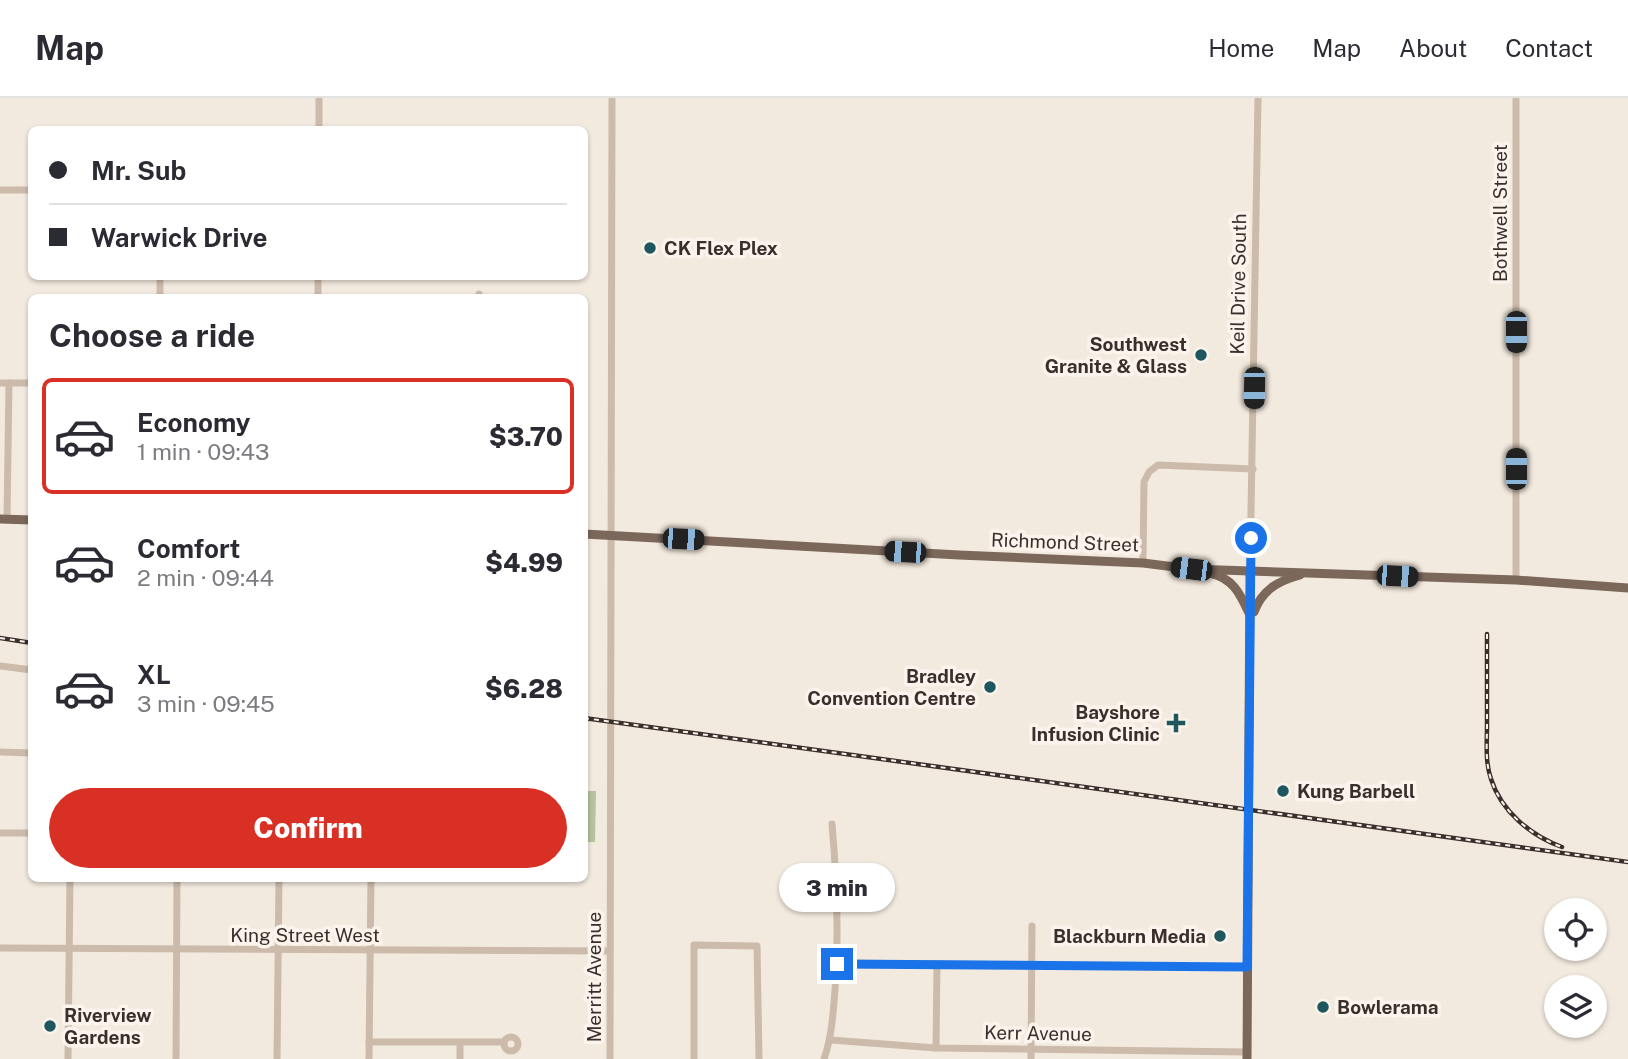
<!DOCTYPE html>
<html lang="en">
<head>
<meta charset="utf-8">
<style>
	body { margin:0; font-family:"Public Sans",sans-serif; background:#f7f7f7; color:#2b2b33; height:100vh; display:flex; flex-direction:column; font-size:26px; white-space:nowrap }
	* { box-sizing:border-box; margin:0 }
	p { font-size:23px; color:#7c7c81 }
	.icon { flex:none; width:38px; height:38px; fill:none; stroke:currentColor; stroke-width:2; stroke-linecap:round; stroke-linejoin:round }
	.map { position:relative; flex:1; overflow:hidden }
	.details { position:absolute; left:28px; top:196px; width:560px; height:588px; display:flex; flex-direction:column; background:#fff; border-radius:10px; box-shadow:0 2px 5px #0004 }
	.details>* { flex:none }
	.hud { position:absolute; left:28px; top:28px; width:560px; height:154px; border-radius:10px; box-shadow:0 2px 5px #0004; display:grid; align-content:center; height:154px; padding:0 21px; background:#fff }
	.fabs { position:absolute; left:1544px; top:800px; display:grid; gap:14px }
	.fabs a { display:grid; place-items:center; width:63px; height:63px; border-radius:50%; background:#fff; box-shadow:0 2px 5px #0004; font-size:35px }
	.end { position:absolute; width:32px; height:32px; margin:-16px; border:9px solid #1a73e8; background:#fff; box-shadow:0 0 0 4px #fff }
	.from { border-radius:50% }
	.bubble { position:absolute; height:49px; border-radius:24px; background:#fff; box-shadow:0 2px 5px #0004; font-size:23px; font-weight:800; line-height:49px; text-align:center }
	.car { position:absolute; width:21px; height:42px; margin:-21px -10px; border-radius:9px; box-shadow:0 0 5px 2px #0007; background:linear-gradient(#222 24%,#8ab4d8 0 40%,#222 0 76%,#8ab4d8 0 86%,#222 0) }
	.hud b { display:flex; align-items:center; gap:24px; height:66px; font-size:26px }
	.hud b+b { border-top:2px solid #e1e1e2 }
	.hud i { width:18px; height:18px; background:#2b2b33 }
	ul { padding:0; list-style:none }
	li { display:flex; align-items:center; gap:21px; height:116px; margin:0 14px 10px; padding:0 7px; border:4px solid transparent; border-radius:10px }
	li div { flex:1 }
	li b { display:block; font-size:26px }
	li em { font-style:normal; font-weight:800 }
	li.on { border-color:#d93025 }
	li>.icon { width:63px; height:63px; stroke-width:1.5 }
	h2 { padding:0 21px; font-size:32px; line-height:84px }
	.primary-button { display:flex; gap:14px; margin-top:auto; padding:14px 21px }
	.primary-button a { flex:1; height:80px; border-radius:42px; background:#d93025; color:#fff; font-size:28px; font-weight:800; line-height:80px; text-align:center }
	header { display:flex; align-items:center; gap:42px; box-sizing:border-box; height:98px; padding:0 35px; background:#fff; border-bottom:2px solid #e1e1e2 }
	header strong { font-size:33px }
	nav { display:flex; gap:38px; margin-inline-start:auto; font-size:24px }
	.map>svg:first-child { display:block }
</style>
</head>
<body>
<header>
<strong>Map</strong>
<nav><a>Home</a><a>Map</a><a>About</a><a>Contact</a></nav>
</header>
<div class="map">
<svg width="1628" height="961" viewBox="0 0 1628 961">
	<rect width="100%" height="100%" fill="#f3eadf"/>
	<path fill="#b6c39f" d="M 585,693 L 596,693 L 595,744 L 585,744 Z"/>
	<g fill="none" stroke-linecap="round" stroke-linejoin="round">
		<g stroke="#ccbbab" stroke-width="7">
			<path d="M 1516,0 L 1516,482"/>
			<path d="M 319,32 L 319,0"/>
			<path d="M 0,92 L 32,92"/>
			<path d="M 479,196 L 479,200"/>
			<path d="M 160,200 L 160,178"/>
			<path d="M 318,200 L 318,178"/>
			<path d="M 0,285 L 32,285"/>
			<path d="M 7,421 L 9,285"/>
			<path d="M 1143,465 L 1144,384 L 1149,374 L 1158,367 L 1253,371"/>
			<path d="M 1250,473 L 1258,0"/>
			<path d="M 0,568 L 32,572"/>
			<path d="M 0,654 L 32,655"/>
			<path d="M 0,735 L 32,735"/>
			<path d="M 838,791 L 891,789"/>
			<path d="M 0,850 L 610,853"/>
			<path d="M 837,865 L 1247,869"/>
			<circle cx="511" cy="946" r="7"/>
			<path d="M 831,942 L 936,950 L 1246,954"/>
			<path d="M 369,944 L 504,944"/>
			<path d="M 936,950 L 937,866"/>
			<path d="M 68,961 L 70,780"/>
			<path d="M 176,961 L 177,780"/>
			<path d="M 277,961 L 279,780"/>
			<path d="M 369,961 L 371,780"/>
			<path d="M 460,961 L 460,945"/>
			<path d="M 610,961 L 612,0"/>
			<path d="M 694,961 L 694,847 L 757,848 L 759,961"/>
			<path d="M 824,961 C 832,938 833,916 835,892 C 839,836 837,782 832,726"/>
			<path d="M 1031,961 L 1032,828"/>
		</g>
		<g stroke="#7c675b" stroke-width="9">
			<path d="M 0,421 L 32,422"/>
			<path d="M 584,436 L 959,457 L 1143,465 L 1191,471 L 1516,482 L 1628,490"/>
			<path d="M 1210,475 C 1233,480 1240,496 1249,515"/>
			<path d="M 1254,514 C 1262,492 1278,483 1300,477"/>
			<path d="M 1247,961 L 1250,473"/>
		</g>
		<g stroke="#3a2f2a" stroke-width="4.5">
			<g id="rail">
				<path d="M 1487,536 C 1487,567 1487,597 1487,628 C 1487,645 1485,664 1491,681 C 1501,713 1531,738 1562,749"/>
				<path d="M 0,540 L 32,545"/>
				<path d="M 584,620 L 1628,764"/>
			</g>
		</g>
		<use href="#rail" stroke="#fbf4ec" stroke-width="2" stroke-dasharray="5" stroke-linecap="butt"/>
	</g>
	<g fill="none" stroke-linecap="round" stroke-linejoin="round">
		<path stroke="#1a73e8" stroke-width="9" d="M 837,866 L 1247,869 L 1251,440"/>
	</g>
	<g fill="#1e575d" stroke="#fbf4ec" stroke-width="2.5">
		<circle cx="650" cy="150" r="7"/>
		<circle cx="1201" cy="257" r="7"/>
		<circle cx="990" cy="589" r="7"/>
		<path d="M1172.5 614.5h7v7h7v7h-7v7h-7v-7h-7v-7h7z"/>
		<circle cx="1283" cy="693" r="7"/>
		<circle cx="1220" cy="838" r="7"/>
		<circle cx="1323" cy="909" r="7"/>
		<circle cx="50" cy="928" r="7"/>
	</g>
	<g text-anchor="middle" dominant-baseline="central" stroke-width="7" stroke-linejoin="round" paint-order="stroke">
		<g font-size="19" fill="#3a2f2a" stroke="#fbf4ec">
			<text transform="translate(1500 115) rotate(-90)">Bothwell Street</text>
			<text transform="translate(1238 186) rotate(-89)">Keil Drive South</text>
			<text transform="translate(1065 444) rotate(2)">Richmond Street</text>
			<text x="305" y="837">King Street West</text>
			<text transform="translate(594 879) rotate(-90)">Merritt Avenue</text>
			<text transform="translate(1038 935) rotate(1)">Kerr Avenue</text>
		</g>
		<g font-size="19" font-weight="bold" fill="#3a2f2a" stroke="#fbf4ec" text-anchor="start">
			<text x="664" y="150">CK Flex Plex</text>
			<text x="1187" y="246" text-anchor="end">Southwest<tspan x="1187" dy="22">Granite &amp; Glass</tspan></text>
			<text x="976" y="578" text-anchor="end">Bradley<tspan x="976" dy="22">Convention Centre</tspan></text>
			<text x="1160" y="614" text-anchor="end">Bayshore<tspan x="1160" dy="22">Infusion Clinic</tspan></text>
			<text x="1297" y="693">Kung Barbell</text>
			<text x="1206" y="838" text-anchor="end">Blackburn Media</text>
			<text x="1337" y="909">Bowlerama</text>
			<text x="64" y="917">Riverview<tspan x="64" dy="22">Gardens</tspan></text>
		</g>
	</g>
</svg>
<div class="fabs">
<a><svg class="icon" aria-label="locate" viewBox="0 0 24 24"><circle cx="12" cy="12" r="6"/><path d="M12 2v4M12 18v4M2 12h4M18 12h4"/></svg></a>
<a><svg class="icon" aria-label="layers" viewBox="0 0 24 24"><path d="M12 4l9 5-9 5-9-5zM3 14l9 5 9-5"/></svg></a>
</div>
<i class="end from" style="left:1251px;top:440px"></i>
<i class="end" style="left:837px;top:866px"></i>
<div class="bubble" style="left:779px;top:765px;width:116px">3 min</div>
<i class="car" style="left:1516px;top:234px;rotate:180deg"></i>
<i class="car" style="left:1254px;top:290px;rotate:181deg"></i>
<i class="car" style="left:1516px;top:371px;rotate:0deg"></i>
<i class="car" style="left:683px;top:441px;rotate:93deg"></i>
<i class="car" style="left:905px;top:454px;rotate:273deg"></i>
<i class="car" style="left:1191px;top:471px;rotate:277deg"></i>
<i class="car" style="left:1397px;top:478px;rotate:93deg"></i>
<div class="hud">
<b><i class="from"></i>Mr. Sub</b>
<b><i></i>Warwick Drive</b>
</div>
<section class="details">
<h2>Choose a ride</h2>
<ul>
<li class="on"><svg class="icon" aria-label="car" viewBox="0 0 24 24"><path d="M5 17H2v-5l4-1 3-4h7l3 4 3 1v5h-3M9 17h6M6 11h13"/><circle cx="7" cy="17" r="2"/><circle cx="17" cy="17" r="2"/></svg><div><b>Economy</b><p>1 min · 09:43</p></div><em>$3.70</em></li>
<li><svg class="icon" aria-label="car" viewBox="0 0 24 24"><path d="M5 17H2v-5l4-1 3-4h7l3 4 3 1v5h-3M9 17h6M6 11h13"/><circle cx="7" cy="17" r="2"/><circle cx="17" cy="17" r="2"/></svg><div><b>Comfort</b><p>2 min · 09:44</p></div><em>$4.99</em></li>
<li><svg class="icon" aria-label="car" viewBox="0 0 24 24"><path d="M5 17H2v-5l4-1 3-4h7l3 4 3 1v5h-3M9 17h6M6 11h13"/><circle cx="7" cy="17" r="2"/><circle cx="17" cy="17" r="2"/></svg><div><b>XL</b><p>3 min · 09:45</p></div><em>$6.28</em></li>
</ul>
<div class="primary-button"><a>Confirm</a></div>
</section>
</div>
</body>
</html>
